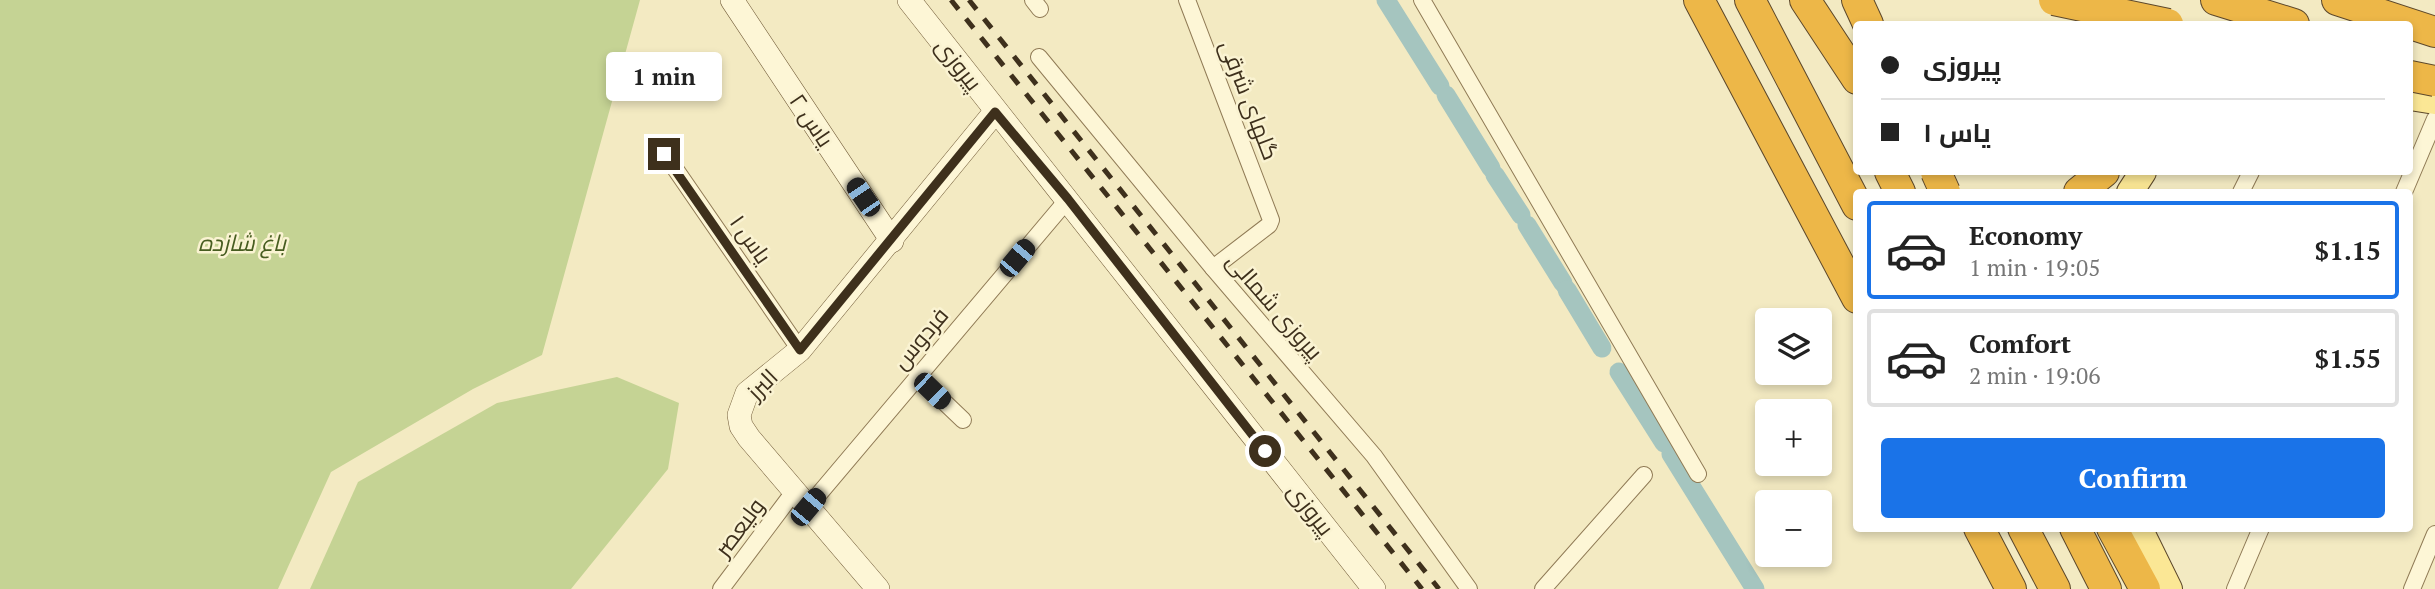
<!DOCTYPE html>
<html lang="en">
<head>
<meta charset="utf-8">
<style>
	body { margin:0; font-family:"PT Serif",Cairo,serif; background:#f6f6f6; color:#222; height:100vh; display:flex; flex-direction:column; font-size:26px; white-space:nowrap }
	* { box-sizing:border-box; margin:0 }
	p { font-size:23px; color:#767676 }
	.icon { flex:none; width:38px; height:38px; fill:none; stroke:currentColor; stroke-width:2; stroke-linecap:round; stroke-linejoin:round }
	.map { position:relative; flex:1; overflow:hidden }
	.side { position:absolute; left:1853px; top:189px; width:560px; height:343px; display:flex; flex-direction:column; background:#fff; border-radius:7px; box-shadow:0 4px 10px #0003 }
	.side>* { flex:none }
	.banner { position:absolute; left:1853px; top:21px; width:560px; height:154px; border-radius:7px; box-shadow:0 4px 10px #0003; display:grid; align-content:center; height:154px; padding:0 28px; background:#fff }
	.tools { position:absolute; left:1755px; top:308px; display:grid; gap:14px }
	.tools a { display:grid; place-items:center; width:77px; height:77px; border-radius:7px; background:#fff; box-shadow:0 4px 10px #0003; font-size:35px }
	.end { position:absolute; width:32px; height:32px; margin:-16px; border:9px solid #3e301c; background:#fff; box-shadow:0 0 0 4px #fff }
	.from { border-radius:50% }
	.bubble { position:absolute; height:49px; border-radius:7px; background:#fff; box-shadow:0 4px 10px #0003; font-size:23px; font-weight:700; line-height:49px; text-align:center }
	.car { position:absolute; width:21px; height:42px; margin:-21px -10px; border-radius:9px; box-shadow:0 0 5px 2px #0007; background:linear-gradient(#222 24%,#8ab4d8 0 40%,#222 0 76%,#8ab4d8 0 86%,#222 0) }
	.banner b { display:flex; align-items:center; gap:24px; height:66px; font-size:26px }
	.banner b+b { border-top:2px solid #e0e0e0 }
	.banner i { width:18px; height:18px; background:#222 }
	ul { padding:12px 0 0; list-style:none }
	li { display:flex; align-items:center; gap:21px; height:98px; margin:0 14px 10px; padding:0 14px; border:4px solid #e0e0e0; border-radius:7px }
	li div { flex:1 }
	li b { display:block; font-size:26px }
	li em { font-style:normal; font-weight:700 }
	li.current { border-color:#1a73e8 }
	li>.icon { width:63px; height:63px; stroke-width:1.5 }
	.primary-button { display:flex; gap:14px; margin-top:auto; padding:14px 28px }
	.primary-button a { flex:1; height:80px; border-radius:7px; background:#1a73e8; color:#fff; font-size:28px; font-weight:700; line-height:80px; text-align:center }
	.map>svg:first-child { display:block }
</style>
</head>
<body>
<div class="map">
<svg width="2435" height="589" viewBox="0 0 2435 589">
	<rect width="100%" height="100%" fill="#f3eac2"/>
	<g fill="#c5d394">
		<path d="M 0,0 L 640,0 L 542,355 L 473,389 L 331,472 L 278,589 L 0,589 Z"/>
		<path d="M 617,377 L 679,403 L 668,469 L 571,589 L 310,589 L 358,482 L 497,403 Z"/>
	</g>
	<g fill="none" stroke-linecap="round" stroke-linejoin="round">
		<g stroke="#a5c5bf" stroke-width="19">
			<path d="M 1386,0 L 1440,86"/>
			<path d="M 1446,95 L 1491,168"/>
			<path d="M 1495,175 L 1521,215"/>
			<path d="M 1527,225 L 1563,283"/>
			<path d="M 1567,290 L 1602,348"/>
			<path d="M 1619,372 L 1664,443"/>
			<path d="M 1671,454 L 1755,589"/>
		</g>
		<g stroke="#907b56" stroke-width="18">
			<g id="street">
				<path d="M 1033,0 L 1040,9"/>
				<path d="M 1187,0 L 1271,220 L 1269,225 L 1213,268"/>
				<path d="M 1422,0 L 1698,474"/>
				<path d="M 1039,57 L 1213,268 L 1374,456 L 1469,589"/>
				<path d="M 665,154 L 800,350"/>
				<path d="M 2241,192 L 2251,172"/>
				<path d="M 2404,192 L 2435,119"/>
				<path d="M 917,376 L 963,420"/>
				<path d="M 808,507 L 1068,199"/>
				<path d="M 721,589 L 793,493"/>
				<path d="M 1543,589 L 1644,475"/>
				<path d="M 2235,589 L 2261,528"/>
				<path d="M 2412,589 L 2435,534"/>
			</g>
		</g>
		<g stroke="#725c39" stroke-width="24">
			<g id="secondary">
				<path d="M 732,0 L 892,241"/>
				<path d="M 909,0 L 1374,589"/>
				<path d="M 878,589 L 749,438 L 741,426 L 739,415 L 747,393 L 800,350 L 995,112"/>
			</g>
		</g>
		<g stroke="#5d482b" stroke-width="28">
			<g id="primary">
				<path d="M 2410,97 L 2435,101"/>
				<path d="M 2130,192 L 2143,172"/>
				<path d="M 2139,528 L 2169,589"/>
			</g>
		</g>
		<g stroke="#5d482b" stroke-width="32">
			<g id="highway">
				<path d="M 1699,0 L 1857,298"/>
				<path d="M 1750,0 L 1857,205"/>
				<path d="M 1805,0 L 1857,79"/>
				<path d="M 1857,0 L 1868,24"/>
				<path d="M 2216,0 L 2294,24"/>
				<path d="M 2337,0 L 2435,32"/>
				<path d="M 1890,172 L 1900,192"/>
				<path d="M 2079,192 L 2104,172"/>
				<path d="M 1979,528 L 2011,589"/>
				<path d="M 2023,528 L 2055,589"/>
				<path d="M 2075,528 L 2106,589"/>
				<path d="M 2112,528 L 2145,589"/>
			</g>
		</g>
		<use href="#street" stroke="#fdf6d6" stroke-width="16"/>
		<use href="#secondary" stroke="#fdf6d6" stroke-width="23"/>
		<use href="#primary" stroke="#fbe795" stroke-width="26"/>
		<use href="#highway" stroke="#edb748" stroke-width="30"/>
		<g stroke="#3e301c" stroke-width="5" stroke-dasharray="12 12" stroke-linecap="butt">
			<path d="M 951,0 L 1422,589"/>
			<path d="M 969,0 L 1439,589"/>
		</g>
		<g stroke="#5d482b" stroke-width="32" stroke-linecap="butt">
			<g id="highway-bridge">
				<path d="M 2054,0 L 2168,24"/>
				<path d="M 2410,76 L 2435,81"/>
				<path d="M 1936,172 L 1945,192"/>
			</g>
		</g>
		<use href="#highway-bridge" stroke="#edb748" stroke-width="30"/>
	</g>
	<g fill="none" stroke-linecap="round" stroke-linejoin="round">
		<path stroke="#3e301c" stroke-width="9" d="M 664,154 L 800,350 L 995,112 L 1068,199 L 1265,451"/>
	</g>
	<g text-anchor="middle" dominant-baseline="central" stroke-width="5" stroke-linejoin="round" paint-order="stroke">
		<g font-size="23" fill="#3e301c" stroke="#faf3d2">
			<text transform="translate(959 64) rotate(52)">پیروزی</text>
			<text transform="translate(1250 100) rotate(69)">گلهای شرقی</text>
			<text transform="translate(812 120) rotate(56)">یاس ۲</text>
			<text transform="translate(751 239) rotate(55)">یاس ۱</text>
			<text transform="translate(1275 306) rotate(49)">پیروزی شمالی</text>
			<text transform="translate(920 338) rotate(-50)">فردوس</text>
			<text transform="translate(762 384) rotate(-45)">البرز</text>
			<text transform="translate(1311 509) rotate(52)">پیروزی</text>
			<text transform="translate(739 527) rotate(-53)">ولیعصر</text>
		</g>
		<g font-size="23" font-style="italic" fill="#475d20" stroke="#faf3d2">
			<text x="242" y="242">باغ شازده</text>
		</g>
	</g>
</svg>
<div class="tools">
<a><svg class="icon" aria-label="layers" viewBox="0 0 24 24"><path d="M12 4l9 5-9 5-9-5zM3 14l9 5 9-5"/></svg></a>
<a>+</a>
<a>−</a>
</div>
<i class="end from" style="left:1265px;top:451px"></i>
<i class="end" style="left:664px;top:154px"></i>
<div class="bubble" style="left:606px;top:52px;width:116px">1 min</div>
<i class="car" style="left:863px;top:197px;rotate:326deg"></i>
<i class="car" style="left:1017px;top:258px;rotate:40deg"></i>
<i class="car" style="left:932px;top:391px;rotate:134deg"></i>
<i class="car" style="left:808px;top:507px;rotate:40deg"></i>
<div class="banner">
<b><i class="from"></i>پیروزی</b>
<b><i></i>یاس ۱</b>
</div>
<section class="side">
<ul>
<li class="current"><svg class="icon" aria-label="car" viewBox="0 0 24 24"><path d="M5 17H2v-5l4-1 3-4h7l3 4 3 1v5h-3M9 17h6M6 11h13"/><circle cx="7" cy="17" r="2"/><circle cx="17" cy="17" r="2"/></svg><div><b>Economy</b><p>1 min · 19:05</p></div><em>$1.15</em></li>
<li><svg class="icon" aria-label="car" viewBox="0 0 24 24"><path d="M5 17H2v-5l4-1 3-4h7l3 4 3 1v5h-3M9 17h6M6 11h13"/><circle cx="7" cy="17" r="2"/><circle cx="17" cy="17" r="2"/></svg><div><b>Comfort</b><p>2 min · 19:06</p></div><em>$1.55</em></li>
</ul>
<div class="primary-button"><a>Confirm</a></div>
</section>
</div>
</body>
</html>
